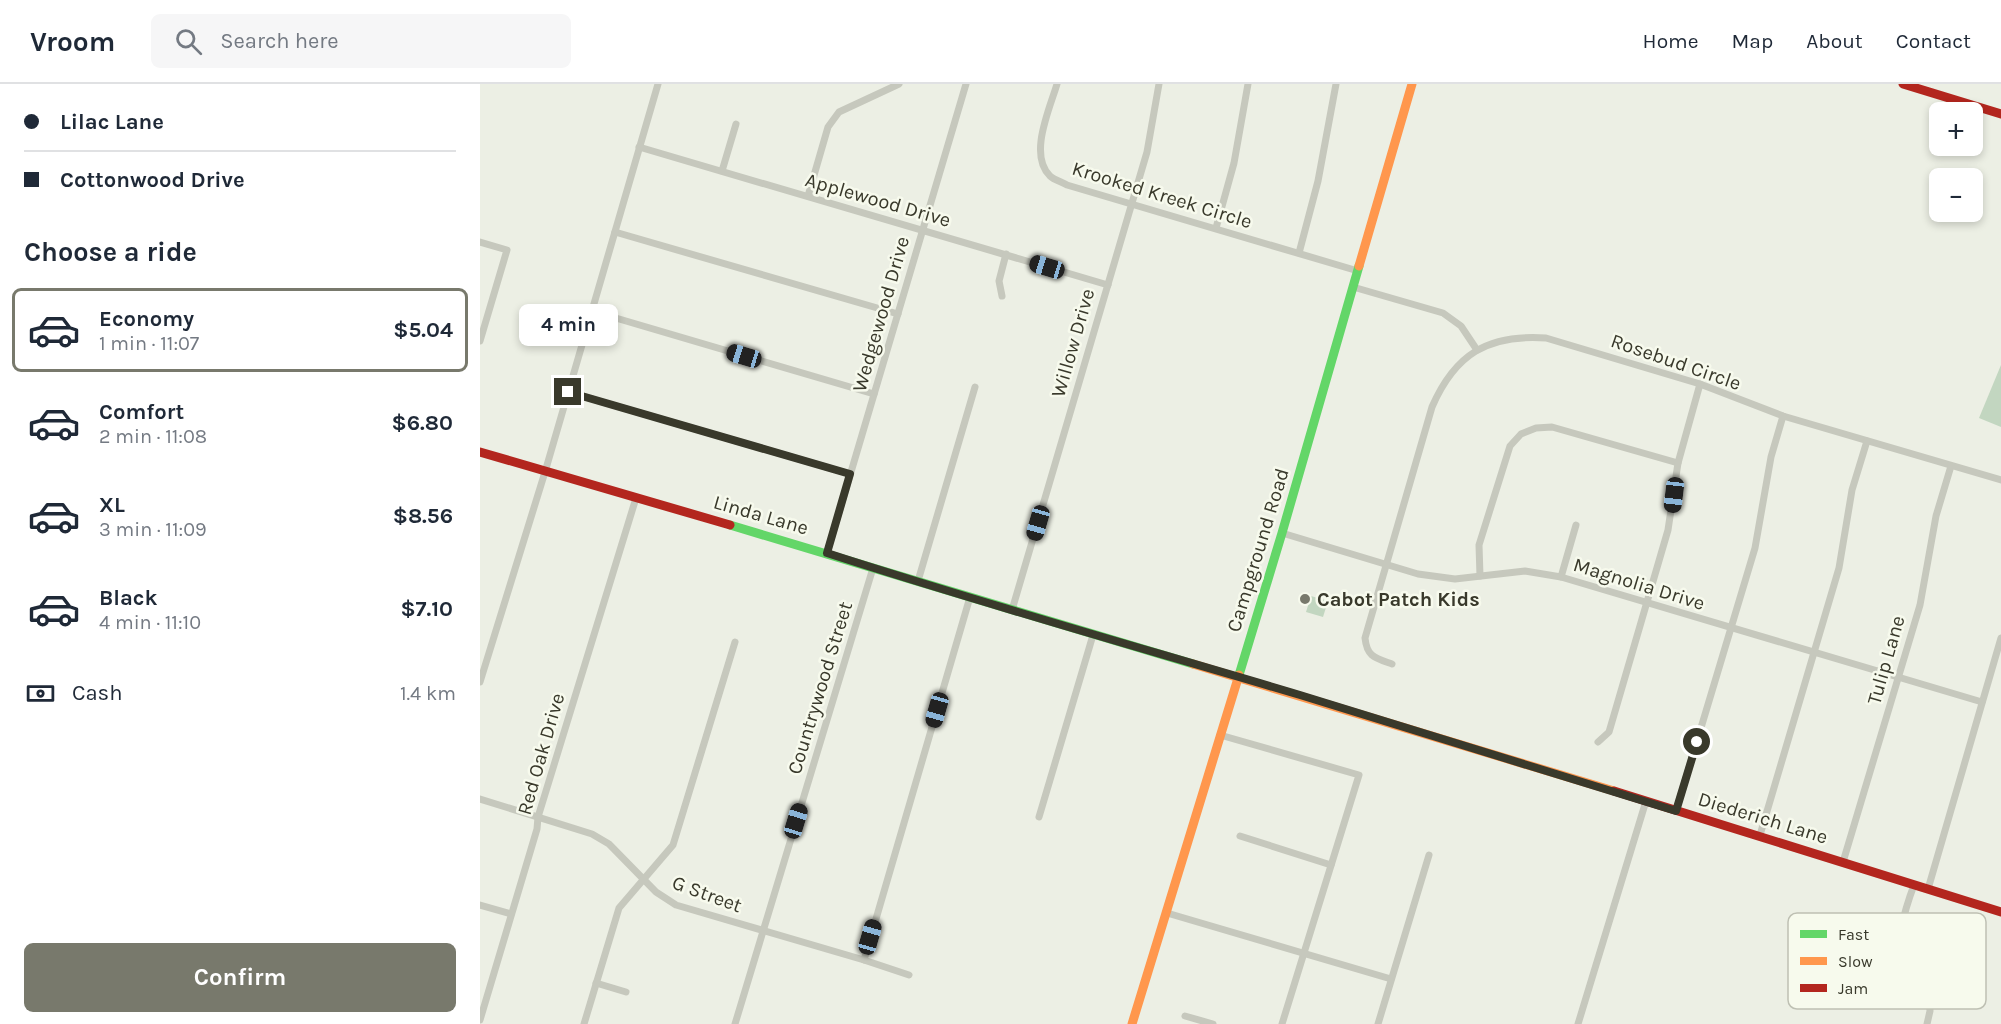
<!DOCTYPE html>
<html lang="en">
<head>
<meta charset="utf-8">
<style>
	body { margin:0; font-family:Karla,sans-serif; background:#f6f6f7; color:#1f2937; height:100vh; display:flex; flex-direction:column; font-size:22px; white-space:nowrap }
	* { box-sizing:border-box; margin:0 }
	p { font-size:20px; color:#747a83 }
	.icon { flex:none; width:33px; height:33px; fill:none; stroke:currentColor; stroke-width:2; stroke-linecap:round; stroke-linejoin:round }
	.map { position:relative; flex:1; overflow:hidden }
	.panel { display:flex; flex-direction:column; background:#fff; width:480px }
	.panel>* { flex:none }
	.guide { display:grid; align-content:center; height:132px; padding:0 24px; background:#fff }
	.fabs { position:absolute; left:1449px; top:18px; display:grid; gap:12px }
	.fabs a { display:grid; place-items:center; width:54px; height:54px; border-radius:9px; background:#fff; box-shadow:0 3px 9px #0003; font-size:30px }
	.end { position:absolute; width:27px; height:27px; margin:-14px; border:8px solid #39392b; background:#fff; box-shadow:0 0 0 3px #fff }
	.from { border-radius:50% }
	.bubble { position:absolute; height:42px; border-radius:9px; background:#fff; box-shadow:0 3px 9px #0003; font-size:20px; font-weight:700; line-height:42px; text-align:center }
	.car { position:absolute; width:18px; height:36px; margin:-18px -9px; border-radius:8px; box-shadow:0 0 4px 2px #0007; background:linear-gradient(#222 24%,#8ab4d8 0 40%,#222 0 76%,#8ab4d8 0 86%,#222 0) }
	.guide b { display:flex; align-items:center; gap:21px; height:57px; font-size:22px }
	.guide b+b { border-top:2px solid #e0e1e3 }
	.guide i { width:15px; height:15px; background:#1f2937 }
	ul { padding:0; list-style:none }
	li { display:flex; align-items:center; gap:18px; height:84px; margin:0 12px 9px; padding:0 12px; border:3px solid transparent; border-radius:9px }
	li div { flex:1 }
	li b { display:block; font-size:22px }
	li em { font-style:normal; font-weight:700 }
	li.active { border-color:#78796c }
	li>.icon { width:54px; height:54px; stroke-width:1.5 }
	h2 { padding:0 24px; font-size:27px; line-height:72px }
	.pay { display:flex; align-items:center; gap:15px; height:66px; padding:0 24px; font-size:22px }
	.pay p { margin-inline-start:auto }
	.cta { display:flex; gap:12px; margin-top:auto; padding:12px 24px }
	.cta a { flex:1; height:69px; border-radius:9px; background:#78796c; color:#fff; font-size:24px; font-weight:700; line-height:69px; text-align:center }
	header { display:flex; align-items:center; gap:36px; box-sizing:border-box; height:84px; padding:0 30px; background:#fff; border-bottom:2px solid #e0e1e3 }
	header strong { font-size:28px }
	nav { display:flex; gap:33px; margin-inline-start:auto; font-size:21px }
	.search { width:420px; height:54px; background:#f6f6f7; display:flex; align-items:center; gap:15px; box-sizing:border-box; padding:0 21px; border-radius:9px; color:#747a83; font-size:22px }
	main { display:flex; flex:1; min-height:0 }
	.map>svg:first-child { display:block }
</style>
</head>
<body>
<header>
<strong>Vroom</strong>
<div class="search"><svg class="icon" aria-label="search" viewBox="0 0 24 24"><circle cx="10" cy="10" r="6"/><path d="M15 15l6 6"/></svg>Search here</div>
<nav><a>Home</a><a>Map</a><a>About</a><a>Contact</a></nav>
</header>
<main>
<section class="panel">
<div class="guide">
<b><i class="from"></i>Lilac Lane</b>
<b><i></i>Cottonwood Drive</b>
</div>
<h2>Choose a ride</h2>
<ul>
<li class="active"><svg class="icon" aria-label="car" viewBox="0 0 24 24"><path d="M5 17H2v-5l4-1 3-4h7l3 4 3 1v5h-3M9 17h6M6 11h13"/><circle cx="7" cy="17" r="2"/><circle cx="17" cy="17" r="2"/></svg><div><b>Economy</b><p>1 min · 11:07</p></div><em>$5.04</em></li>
<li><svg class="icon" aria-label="car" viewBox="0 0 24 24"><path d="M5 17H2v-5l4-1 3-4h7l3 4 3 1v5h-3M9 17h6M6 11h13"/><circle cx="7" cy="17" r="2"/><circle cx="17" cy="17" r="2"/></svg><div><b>Comfort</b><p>2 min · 11:08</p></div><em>$6.80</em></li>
<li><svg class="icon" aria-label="car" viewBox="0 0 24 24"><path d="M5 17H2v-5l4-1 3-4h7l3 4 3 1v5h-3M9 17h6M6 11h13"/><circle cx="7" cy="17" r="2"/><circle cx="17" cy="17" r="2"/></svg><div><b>XL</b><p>3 min · 11:09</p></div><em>$8.56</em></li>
<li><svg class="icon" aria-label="car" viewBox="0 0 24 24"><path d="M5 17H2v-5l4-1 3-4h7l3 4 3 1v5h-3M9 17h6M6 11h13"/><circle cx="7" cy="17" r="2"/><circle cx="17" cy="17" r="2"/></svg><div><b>Black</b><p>4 min · 11:10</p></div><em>$7.10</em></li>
</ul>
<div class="pay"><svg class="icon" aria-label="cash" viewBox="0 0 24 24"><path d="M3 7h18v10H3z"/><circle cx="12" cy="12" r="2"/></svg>Cash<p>1.4 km</p></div>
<div class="cta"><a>Confirm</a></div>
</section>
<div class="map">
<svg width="1521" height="940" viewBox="0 0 1521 940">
	<rect width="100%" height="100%" fill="#ecefe4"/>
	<g fill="#c2d6c0">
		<path d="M 1521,281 L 1521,343 L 1499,334 Z"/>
		<path d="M 831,512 L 848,517 L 843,533 L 826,528 Z"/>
	</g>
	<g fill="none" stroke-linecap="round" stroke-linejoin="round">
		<g stroke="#c6c8bd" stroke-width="7">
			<path d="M 577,0 C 570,24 548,71 570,92 C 574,96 582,98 587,101 L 878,187"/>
			<path d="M 159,63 L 628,201"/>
			<path d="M 242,87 L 256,40"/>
			<path d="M 328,112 L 348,43 L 359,28 L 419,0"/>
			<path d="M 736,144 L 754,79 L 768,0"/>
			<path d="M 135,148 L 418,230"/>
			<path d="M 0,158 L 27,166 L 0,257"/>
			<path d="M 819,169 L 838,97 L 856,0"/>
			<path d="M 873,203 L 963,229 L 981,242 L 997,266"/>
			<path d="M 522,212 L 519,197 L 526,170"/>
			<path d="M 112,227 L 394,310"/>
			<path d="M 88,308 L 370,390"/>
			<path d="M 802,449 L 938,490 L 975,495 L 1045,487 L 1081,493 L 1502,618"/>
			<path d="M 347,469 L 486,0"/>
			<path d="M 1000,492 L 999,461 L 1030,362 L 1041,350 L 1056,344 L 1072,343 L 1198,379"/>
			<path d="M 1081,493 L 1096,441"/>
			<path d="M 438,497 L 495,303"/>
			<path d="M 532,526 L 667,68 L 679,0"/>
			<path d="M 912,580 C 895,574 887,573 885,554 L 952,323 C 975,270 1008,250 1066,254 L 1220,300 L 1303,332 L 1521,396"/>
			<path d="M 0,598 L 65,388 L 178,0"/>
			<path d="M 740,651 L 879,691 L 802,940"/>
			<path d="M 1118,658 L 1129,648 L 1188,446 L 1198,379 L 1220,300"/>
			<path d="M 0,715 L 112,750 L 129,760 L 176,808 L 196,821 L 384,876 L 429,891"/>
			<path d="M 1196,727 L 1275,464 L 1291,373 L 1303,332"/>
			<path d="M 559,733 L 613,551"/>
			<path d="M 1280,751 L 1359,484 L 1372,406 L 1387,357"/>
			<path d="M 760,752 L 851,781"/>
			<path d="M 1363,778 L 1440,521 L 1456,432 L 1471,382"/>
			<path d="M 1434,801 C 1423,830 1416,861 1415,893 L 1449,914 L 1450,927 L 1447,940"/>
			<path d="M 1448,805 L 1521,554"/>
			<path d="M 0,821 L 31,830"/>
			<path d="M 687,829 L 911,895"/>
			<path d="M 384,876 L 490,513"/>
			<path d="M 116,899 L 146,908"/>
			<path d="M 705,932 L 733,940"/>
			<path d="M 0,936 L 57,745 L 58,733 L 156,414"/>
			<path d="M 104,940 L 139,824 L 193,761 L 255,558"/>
			<path d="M 255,940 L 393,484"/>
			<path d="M 898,940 L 949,771"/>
			<path d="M 1098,940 L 1166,717"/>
		</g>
		<g stroke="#63d668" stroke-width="9">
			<path d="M 250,441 L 713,580"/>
			<path d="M 759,591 L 802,449 L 879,182"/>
		</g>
		<g stroke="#ff974d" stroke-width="9">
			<path d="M 879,182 L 932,0"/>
			<path d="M 713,580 L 1134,707"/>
			<path d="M 652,940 L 759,591"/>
		</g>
		<g stroke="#b3261e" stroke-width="9">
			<path d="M 1423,0 L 1521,30"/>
			<path d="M 0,368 L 250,441"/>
			<path d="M 1134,707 L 1521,828"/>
		</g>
	</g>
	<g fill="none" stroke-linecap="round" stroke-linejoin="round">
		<path stroke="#39392b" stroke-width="8" d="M 88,308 L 370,390 L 347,469 C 504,520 662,564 820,611 C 946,649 1071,689 1196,727 L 1217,658"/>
	</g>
	<circle fill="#78796c" stroke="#f7faed" stroke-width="2" cx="825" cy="515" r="6"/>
	<g text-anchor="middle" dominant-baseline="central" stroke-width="5" stroke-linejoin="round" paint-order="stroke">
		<g font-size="20" fill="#39392b" stroke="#f7faed">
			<text transform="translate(682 111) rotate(17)">Krooked Kreek Circle</text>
			<text transform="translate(398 116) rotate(16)">Applewood Drive</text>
			<text transform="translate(401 230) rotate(-74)">Wedgewood Drive</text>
			<text transform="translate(593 259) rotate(-74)">Willow Drive</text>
			<text transform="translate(1196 278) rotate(19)">Rosebud Circle</text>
			<text transform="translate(281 431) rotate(16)">Linda Lane</text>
			<text transform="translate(778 466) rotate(-73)">Campground Road</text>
			<text transform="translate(1159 500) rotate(17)">Magnolia Drive</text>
			<text transform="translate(1406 576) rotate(-74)">Tulip Lane</text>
			<text transform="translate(340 604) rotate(-73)">Countrywood Street</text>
			<text transform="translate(61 670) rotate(-74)">Red Oak Drive</text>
			<text transform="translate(1283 734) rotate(17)">Diederich Lane</text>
			<text transform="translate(227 810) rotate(20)">G Street</text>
		</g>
		<g font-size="20" font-weight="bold" fill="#39392b" stroke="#f7faed" text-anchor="start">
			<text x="837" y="515">Cabot Patch Kids</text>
		</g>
	</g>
	<rect x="1308" y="829" width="198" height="96" rx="9" fill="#f7faed" stroke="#bec0b3" stroke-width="1.5"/>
	<rect x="1320" y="846" width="27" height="8" fill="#63d668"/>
	<rect x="1320" y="873" width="27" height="8" fill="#ff974d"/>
	<rect x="1320" y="900" width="27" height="8" fill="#b3261e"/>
	<g font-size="16" fill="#39392b">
		<text x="1358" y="856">Fast</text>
		<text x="1358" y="883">Slow</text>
		<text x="1358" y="910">Jam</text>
	</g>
</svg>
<div class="fabs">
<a>+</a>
<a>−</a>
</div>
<i class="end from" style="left:1217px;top:658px"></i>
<i class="end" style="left:88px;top:308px"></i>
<div class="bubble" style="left:39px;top:220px;width:99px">4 min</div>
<i class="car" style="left:567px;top:183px;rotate:287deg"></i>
<i class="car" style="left:264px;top:272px;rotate:287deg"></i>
<i class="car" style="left:1194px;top:411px;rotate:187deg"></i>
<i class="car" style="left:558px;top:439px;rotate:196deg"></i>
<i class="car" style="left:457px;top:626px;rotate:196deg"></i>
<i class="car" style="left:316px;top:737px;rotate:17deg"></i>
<i class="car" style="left:390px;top:853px;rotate:16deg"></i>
</div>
</main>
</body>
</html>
